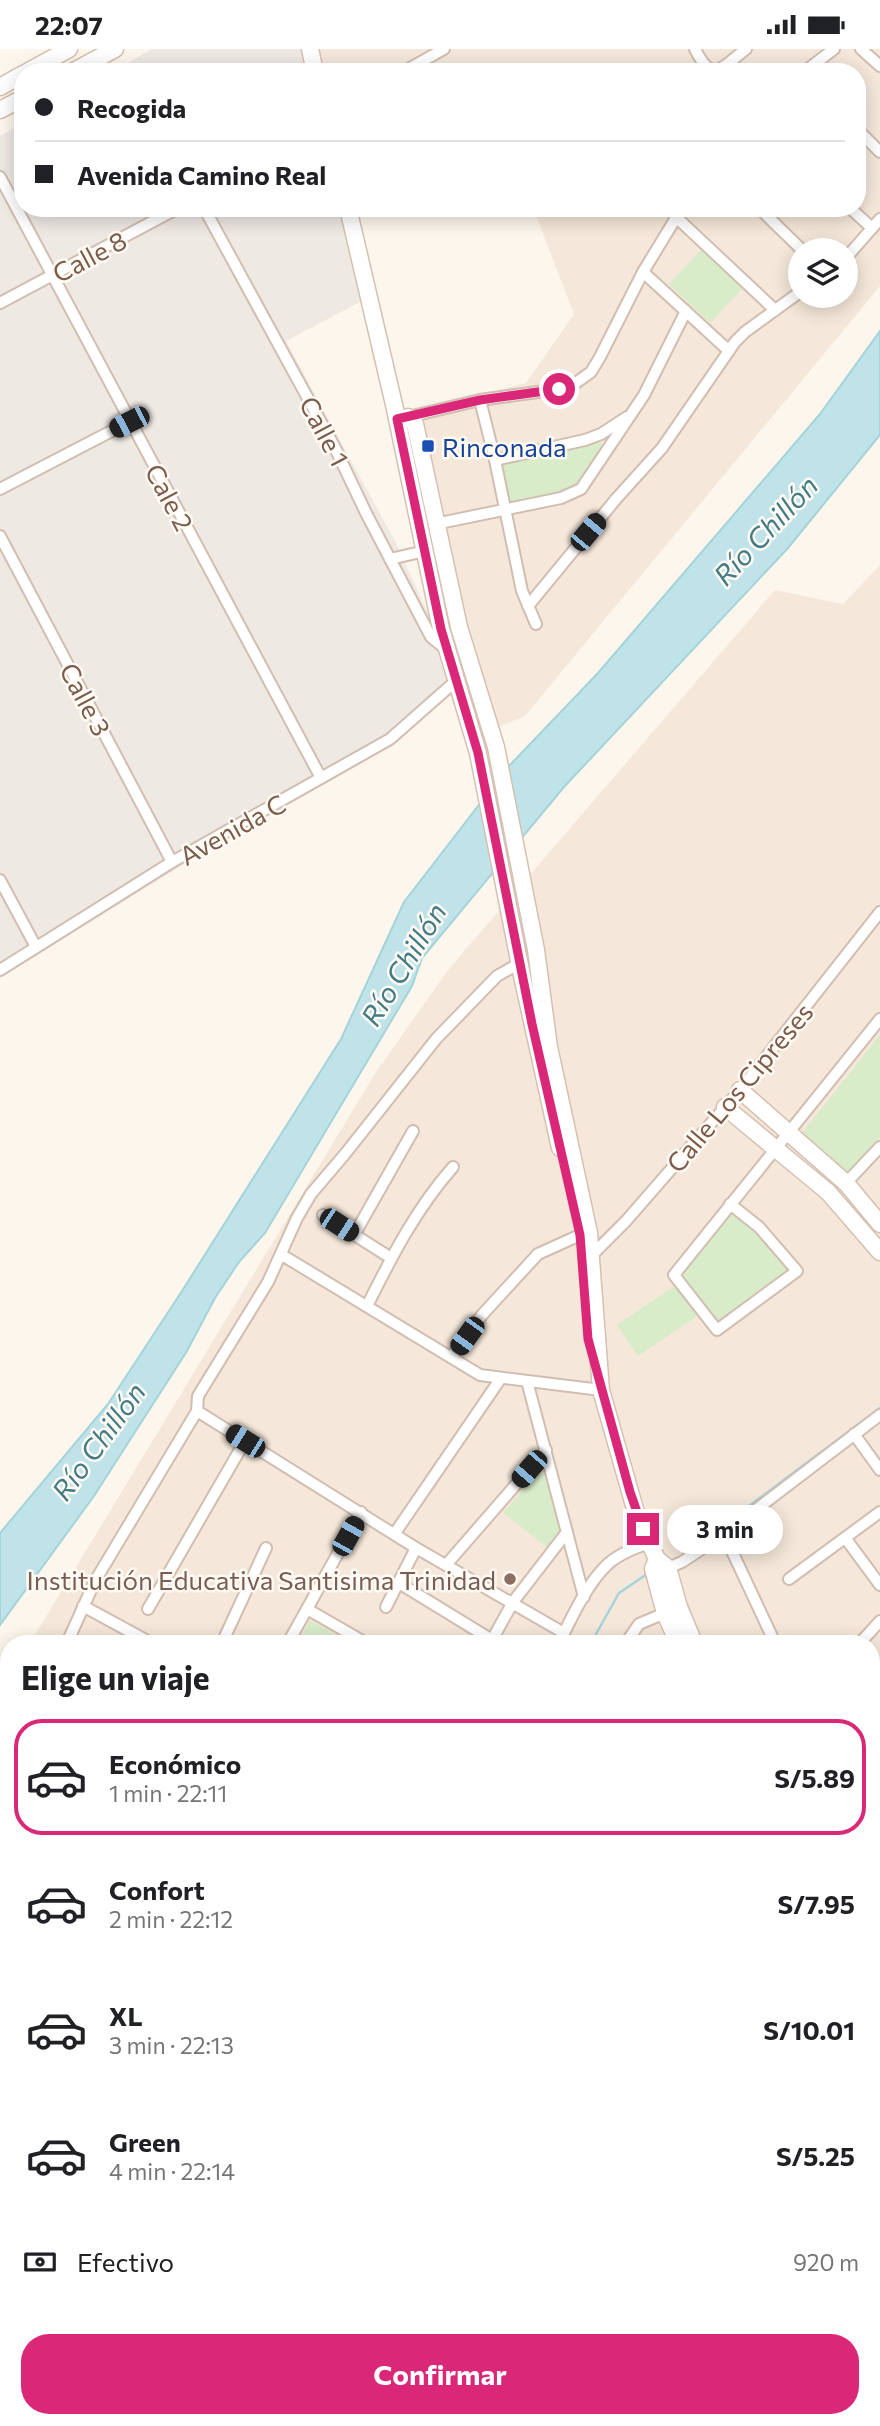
<!DOCTYPE html>
<html lang="es">
<head>
<meta charset="utf-8">
<style>
	body { margin:0; font-family:Commissioner,sans-serif; background:#f2f2f2; color:#202124; height:100vh; display:flex; flex-direction:column; font-size:26px; white-space:nowrap }
	* { box-sizing:border-box; margin:0 }
	p { font-size:23px; color:#757577 }
	.icon { flex:none; width:38px; height:38px; fill:none; stroke:currentColor; stroke-width:2; stroke-linecap:round; stroke-linejoin:round }
	.map { position:relative; flex:1; overflow:hidden }
	.panel { position:absolute; left:0px; top:1586px; width:880px; height:793px; display:flex; flex-direction:column; background:#fff; border-radius:28px 28px 0 0; box-shadow:0 4px 18px #0003 }
	.panel>* { flex:none }
	.top-card { position:absolute; left:14px; top:14px; width:852px; height:154px; border-radius:28px; box-shadow:0 4px 18px #0003; display:grid; align-content:center; height:154px; padding:0 21px; background:#fff }
	.tools { position:absolute; left:788px; top:189px; display:grid; gap:14px }
	.tools a { display:grid; place-items:center; width:70px; height:70px; border-radius:50%; background:#fff; box-shadow:0 4px 18px #0003; font-size:35px }
	.end { position:absolute; width:32px; height:32px; margin:-16px; border:9px solid #db2777; background:#fff; box-shadow:0 0 0 4px #fff }
	.from { border-radius:50% }
	.bubble { position:absolute; height:49px; border-radius:24px; background:#fff; box-shadow:0 4px 18px #0003; font-size:23px; font-weight:700; line-height:49px; text-align:center }
	.car { position:absolute; width:21px; height:42px; margin:-21px -10px; border-radius:9px; box-shadow:0 0 5px 2px #0007; background:linear-gradient(#222 24%,#8ab4d8 0 40%,#222 0 76%,#8ab4d8 0 86%,#222 0) }
	.top-card b { display:flex; align-items:center; gap:24px; height:66px; font-size:26px }
	.top-card b+b { border-top:2px solid #e0e0e0 }
	.top-card i { width:18px; height:18px; background:#202124 }
	ul { padding:0; list-style:none }
	li { display:flex; align-items:center; gap:21px; height:116px; margin:0 14px 10px; padding:0 7px; border:4px solid transparent; border-radius:28px }
	li div { flex:1 }
	li b { display:block; font-size:26px }
	li em { font-style:normal; font-weight:700 }
	li.active { border-color:#db2777 }
	li>.icon { width:63px; height:63px; stroke-width:1.5 }
	h2 { padding:0 21px; font-size:32px; line-height:84px }
	.pay { display:flex; align-items:center; gap:18px; height:77px; padding:0 21px; font-size:26px }
	.pay p { margin-inline-start:auto }
	.cta { display:flex; gap:14px; margin-top:auto; padding:14px 21px }
	.cta a { flex:1; height:80px; border-radius:28px; background:#db2777; color:#fff; font-size:28px; font-weight:700; line-height:80px; text-align:center }
	.status { display:flex; justify-content:space-between; align-items:center; height:49px; padding:0 35px; background:#fff; direction:ltr }
	.status svg { height:19px; fill:currentColor }
	.map>svg:first-child { display:block }
</style>
</head>
<body>
<div class="status"><b>22:07</b><svg viewBox="0 0 49 12"><path d="M0 12V9h3v3zM5 12V6h3v6zM10 12V3h3v9zM15 12V0h3v12zM26 1h20v11H26zM47 4h2v5h-2z"/></svg></div>
<div class="map">
<svg width="880" height="2377" viewBox="0 0 880 2377">
	<rect width="100%" height="100%" fill="#fdf6ec"/>
	<g fill="#f5e8da" fill-rule="evenodd">
		<path d="M 309,0 L 880,0 L 880,237 L 525,667 L 484,684 L 456,596 L 405,364 L 526,334 L 574,265 L 533,159 L 858,159 L 858,23 L 315,23 ZM 800,201 L 845,201 L 845,247 L 800,247 Z"/>
		<path d="M 880,516 L 880,2377 L 0,2377 L 0,1645 L 9,1630 L 9,2370 L 872,2370 L 872,1594 L 30,1594 L 376,1023 L 448,921 L 775,541 L 843,555 Z"/>
	</g>
	<path fill="#fde8e0" d="M 880,1780 L 880,1944 L 872,1928 L 872,1787 Z"/>
	<g fill="#efe9e4">
		<path d="M 152,0 L 309,0 L 315,23 L 112,23 Z"/>
		<path d="M 23,74 L 23,159 L 347,159 L 362,252 L 286,292 L 395,492 L 432,573 L 450,631 L 392,697 L 176,820 L 0,929 L 0,87 Z"/>
	</g>
	<g fill="#d8ecc9">
		<path d="M 701,201 L 743,239 L 710,274 L 669,235 Z"/>
		<path d="M 595,392 L 601,393 L 602,400 L 581,430 L 575,436 L 565,442 L 510,455 L 500,414 Z"/>
		<path d="M 880,986 L 880,1089 L 849,1124 L 802,1084 Z"/>
		<path d="M 732,1161 L 757,1185 L 791,1222 L 717,1273 L 680,1226 Z"/>
		<path d="M 676,1236 L 697,1267 L 638,1307 L 617,1276 Z"/>
		<path d="M 538,1423 L 545,1425 L 560,1483 L 547,1498 L 503,1464 Z"/>
		<path d="M 310,1571 L 350,1594 L 298,1594 Z"/>
		<path d="M 771,2370 L 838,2370 L 838,2377 L 765,2377 Z"/>
	</g>
	<path fill="#bfe3e8" stroke="#a5d3da" stroke-width="2" d="M 880,282 L 880,386 L 788,499 L 564,738 L 422,909 L 412,937 L 265,1184 L 239,1213 L 215,1249 L 187,1302 L 94,1447 L 0,1576 L 0,1484 L 108,1355 L 182,1242 L 341,990 L 404,853 L 509,717 L 598,624 L 820,365 Z"/>
	<g fill="none" stroke-linecap="round" stroke-linejoin="round">
		<g stroke="#a5d3da" stroke-width="2.5">
			<path d="M 678,1510 L 880,1359"/>
			<path d="M 591,1594 L 619,1544 L 647,1525"/>
			<path d="M 874,1968 L 878,1985"/>
			<path d="M 872,2016 L 880,2013"/>
			<path d="M 0,2358 L 9,2352"/>
		</g>
		<g stroke="#d1beb0" stroke-width="14">
			<g id="street">
				<path d="M 695,0 C 713,36 721,19 746,0"/>
				<path d="M 861,0 L 880,17"/>
				<path d="M 403,23 L 444,0"/>
				<path d="M 804,23 L 834,0"/>
				<path d="M 858,81 L 880,103"/>
				<path d="M 0,128 L 321,729"/>
				<path d="M 204,159 L 335,399 L 367,466 L 431,588 L 446,600"/>
				<path d="M 759,159 L 802,201"/>
				<path d="M 850,159 L 872,179"/>
				<path d="M 676,168 L 775,261"/>
				<path d="M 845,210 L 880,170"/>
				<path d="M 643,223 L 729,302"/>
				<path d="M 0,254 L 178,159"/>
				<path d="M 480,351 L 495,411 L 522,542 L 536,575"/>
				<path d="M 408,368 L 480,351 L 559,340 L 577,333 L 591,323 L 600,308 L 643,223 L 682,159"/>
				<path d="M 495,411 L 585,391 L 601,385 L 627,368"/>
				<path d="M 0,440 L 129,373"/>
				<path d="M 435,475 L 561,449 L 581,440 L 644,346 L 686,262"/>
				<path d="M 0,487 L 172,813"/>
				<path d="M 390,510 L 425,502"/>
				<path d="M 528,557 L 616,450 L 662,399 L 735,293 L 745,283 L 800,243"/>
				<path d="M 0,831 L 36,898"/>
				<path d="M 0,921 L 172,813 L 390,690 L 457,631"/>
				<path d="M 846,1134 L 880,1098"/>
				<path d="M 730,1155 L 759,1178 L 797,1222 L 717,1281 L 674,1226 L 880,970"/>
				<path d="M 323,1166 L 391,1209"/>
				<path d="M 354,1186 L 413,1082"/>
				<path d="M 282,1206 L 480,1326 L 601,1341"/>
				<path d="M 592,1206 L 626,1172 L 740,1041 L 880,863"/>
				<path d="M 367,1257 C 392,1207 416,1160 453,1118"/>
				<path d="M 451,1308 L 482,1266 L 538,1205 L 580,1186"/>
				<path d="M 527,1332 L 584,1548"/>
				<path d="M 197,1362 L 416,1499 L 564,1584"/>
				<path d="M 854,1385 L 880,1421"/>
				<path d="M 395,1484 L 501,1329"/>
				<path d="M 724,1485 L 775,1594"/>
				<path d="M 846,1490 L 880,1536"/>
				<path d="M 446,1516 L 546,1401"/>
				<path d="M 668,1519 L 682,1513 L 724,1485 L 880,1366"/>
				<path d="M 789,1530 L 880,1463"/>
				<path d="M 399,1534 L 492,1591 L 513,1553 L 567,1483"/>
				<path d="M 83,1557 L 151,1594"/>
				<path d="M 386,1558 L 416,1499"/>
				<path d="M 148,1560 L 245,1392"/>
				<path d="M 307,1560 L 366,1594"/>
				<path d="M 67,1594 L 95,1532 L 197,1362 L 198,1347 L 268,1233 L 297,1169 L 311,1145 L 345,1105 L 436,990 L 497,927 L 520,914"/>
				<path d="M 222,1594 L 266,1499"/>
				<path d="M 288,1594 L 361,1463"/>
				<path d="M 559,1594 C 572,1568 587,1534 609,1514 C 621,1504 635,1499 649,1494"/>
				<path d="M 626,1594 L 639,1575 L 670,1562"/>
				<path d="M 860,1594 L 880,1572"/>
				<path d="M 872,1654 L 880,1666"/>
				<path d="M 872,1730 L 880,1722"/>
				<path d="M 0,1852 L 9,1856"/>
				<path d="M 0,1903 L 9,1894"/>
				<path d="M 0,1966 L 9,1958"/>
				<path d="M 0,2015 L 9,2019"/>
				<path d="M 872,2133 L 880,2123"/>
				<path d="M 0,2148 L 9,2152"/>
				<path d="M 872,2247 L 880,2237"/>
				<path d="M 0,2307 L 9,2312"/>
				<path d="M 0,2349 L 9,2340"/>
				<path d="M 47,2370 L 55,2377"/>
				<path d="M 77,2370 L 86,2377"/>
				<path d="M 179,2370 L 188,2377"/>
				<path d="M 266,2370 L 275,2377"/>
				<path d="M 28,2377 L 34,2370"/>
				<path d="M 296,2377 L 303,2370"/>
				<path d="M 367,2377 L 374,2370"/>
				<path d="M 444,2377 L 450,2370"/>
				<path d="M 661,2377 L 668,2370"/>
				<path d="M 757,2377 L 764,2370"/>
			</g>
		</g>
		<g stroke="#d6c0b0" stroke-width="19">
			<g id="secondary">
				<path d="M 310,0 L 315,23"/>
				<path d="M 27,23 L 69,0"/>
				<path d="M 72,23 L 115,0"/>
				<path d="M 0,38 L 23,25"/>
				<path d="M 0,61 L 23,49"/>
				<path d="M 348,159 L 395,360 L 441,580 L 478,704 L 522,927 L 560,1099"/>
				<path d="M 397,370 L 408,368 L 415,375 L 459,578 L 496,698 L 536,901 L 549,998 L 589,1184 L 601,1341 L 637,1467 L 657,1510 L 668,1519 L 679,1558 L 694,1594"/>
				<path d="M 740,1041 L 846,1134 L 880,1175"/>
				<path d="M 725,1058 L 828,1143 L 880,1203"/>
				<path d="M 657,1510 L 653,1520 L 665,1564 L 678,1594"/>
				<path d="M 872,1947 L 880,1963"/>
				<path d="M 872,1994 L 880,1992"/>
				<path d="M 872,2031 L 880,2044"/>
				<path d="M 534,2377 L 540,2370"/>
				<path d="M 558,2377 L 565,2370"/>
			</g>
		</g>
		<use href="#street" stroke="#fff" stroke-width="10"/>
		<use href="#secondary" stroke="#fff" stroke-width="16"/>
	</g>
	<g fill="none" stroke-linecap="round" stroke-linejoin="round">
		<path stroke="#db2777" stroke-width="9" d="M 559,340 L 480,351 L 397,370 L 441,580 L 478,704 L 532,975 L 580,1186 L 588,1290 L 630,1443 L 643,1480"/>
	</g>
	<rect fill="#1a4fb4" stroke="#fffaf3" stroke-width="2.5" x="421" y="390" width="14" height="14" rx="3.5"/>
	<circle fill="#8d6e63" stroke="#fffaf3" stroke-width="2.5" cx="510" cy="1530" r="7"/>
	<g text-anchor="middle" dominant-baseline="central" stroke-width="5" stroke-linejoin="round" paint-order="stroke">
		<g font-size="26" fill="#7a5c4d" stroke="#fffaf3">
			<text transform="translate(89 207) rotate(-28)">Calle 8</text>
			<text transform="translate(325 382) rotate(62)">Calle 1</text>
			<text transform="translate(170 448) rotate(62)">Cale 2</text>
			<text transform="translate(86 650) rotate(62)">Calle 3</text>
			<text transform="translate(232 780) rotate(-29)">Avenida C</text>
			<text transform="translate(739 1038) rotate(-50)">Calle Los Cipreses</text>
		</g>
		<g font-size="26" fill="#164399" stroke="#fffaf3" text-anchor="start">
			<text x="442" y="397">Rinconada</text>
		</g>
		<g font-size="26" fill="#785e54" stroke="#fffaf3" text-anchor="end">
			<text x="496" y="1530">Institución Educativa Santisima Trinidad</text>
		</g>
		<g font-size="28" font-style="italic" fill="#437c86" stroke="#fffaf3">
			<text transform="translate(765 481) rotate(-47)">Río Chillón</text>
			<text transform="translate(403 915) rotate(-59)">Río Chillón</text>
			<text transform="translate(98 1392) rotate(-54)">Río Chillón</text>
		</g>
	</g>
</svg>
<div class="tools">
<a><svg class="icon" aria-label="layers" viewBox="0 0 24 24"><path d="M12 4l9 5-9 5-9-5zM3 14l9 5 9-5"/></svg></a>
</div>
<i class="end from" style="left:559px;top:340px"></i>
<i class="end" style="left:643px;top:1480px"></i>
<div class="bubble" style="left:667px;top:1456px;width:116px">3 min</div>
<i class="car" style="left:129px;top:373px;rotate:243deg"></i>
<i class="car" style="left:588px;top:483px;rotate:40deg"></i>
<i class="car" style="left:339px;top:1176px;rotate:123deg"></i>
<i class="car" style="left:467px;top:1287px;rotate:216deg"></i>
<i class="car" style="left:245px;top:1392px;rotate:302deg"></i>
<i class="car" style="left:529px;top:1420px;rotate:221deg"></i>
<i class="car" style="left:348px;top:1487px;rotate:29deg"></i>
<div class="top-card">
<b><i class="from"></i>Recogida</b>
<b><i></i>Avenida Camino Real</b>
</div>
<section class="panel">
<h2>Elige un viaje</h2>
<ul>
<li class="active"><svg class="icon" aria-label="car" viewBox="0 0 24 24"><path d="M5 17H2v-5l4-1 3-4h7l3 4 3 1v5h-3M9 17h6M6 11h13"/><circle cx="7" cy="17" r="2"/><circle cx="17" cy="17" r="2"/></svg><div><b>Económico</b><p>1 min · 22:11</p></div><em>S/5.89</em></li>
<li><svg class="icon" aria-label="car" viewBox="0 0 24 24"><path d="M5 17H2v-5l4-1 3-4h7l3 4 3 1v5h-3M9 17h6M6 11h13"/><circle cx="7" cy="17" r="2"/><circle cx="17" cy="17" r="2"/></svg><div><b>Confort</b><p>2 min · 22:12</p></div><em>S/7.95</em></li>
<li><svg class="icon" aria-label="car" viewBox="0 0 24 24"><path d="M5 17H2v-5l4-1 3-4h7l3 4 3 1v5h-3M9 17h6M6 11h13"/><circle cx="7" cy="17" r="2"/><circle cx="17" cy="17" r="2"/></svg><div><b>XL</b><p>3 min · 22:13</p></div><em>S/10.01</em></li>
<li><svg class="icon" aria-label="car" viewBox="0 0 24 24"><path d="M5 17H2v-5l4-1 3-4h7l3 4 3 1v5h-3M9 17h6M6 11h13"/><circle cx="7" cy="17" r="2"/><circle cx="17" cy="17" r="2"/></svg><div><b>Green</b><p>4 min · 22:14</p></div><em>S/5.25</em></li>
</ul>
<div class="pay"><svg class="icon" aria-label="cash" viewBox="0 0 24 24"><path d="M3 7h18v10H3z"/><circle cx="12" cy="12" r="2"/></svg>Efectivo<p>920 m</p></div>
<div class="cta"><a>Confirmar</a></div>
</section>
</div>
</body>
</html>
